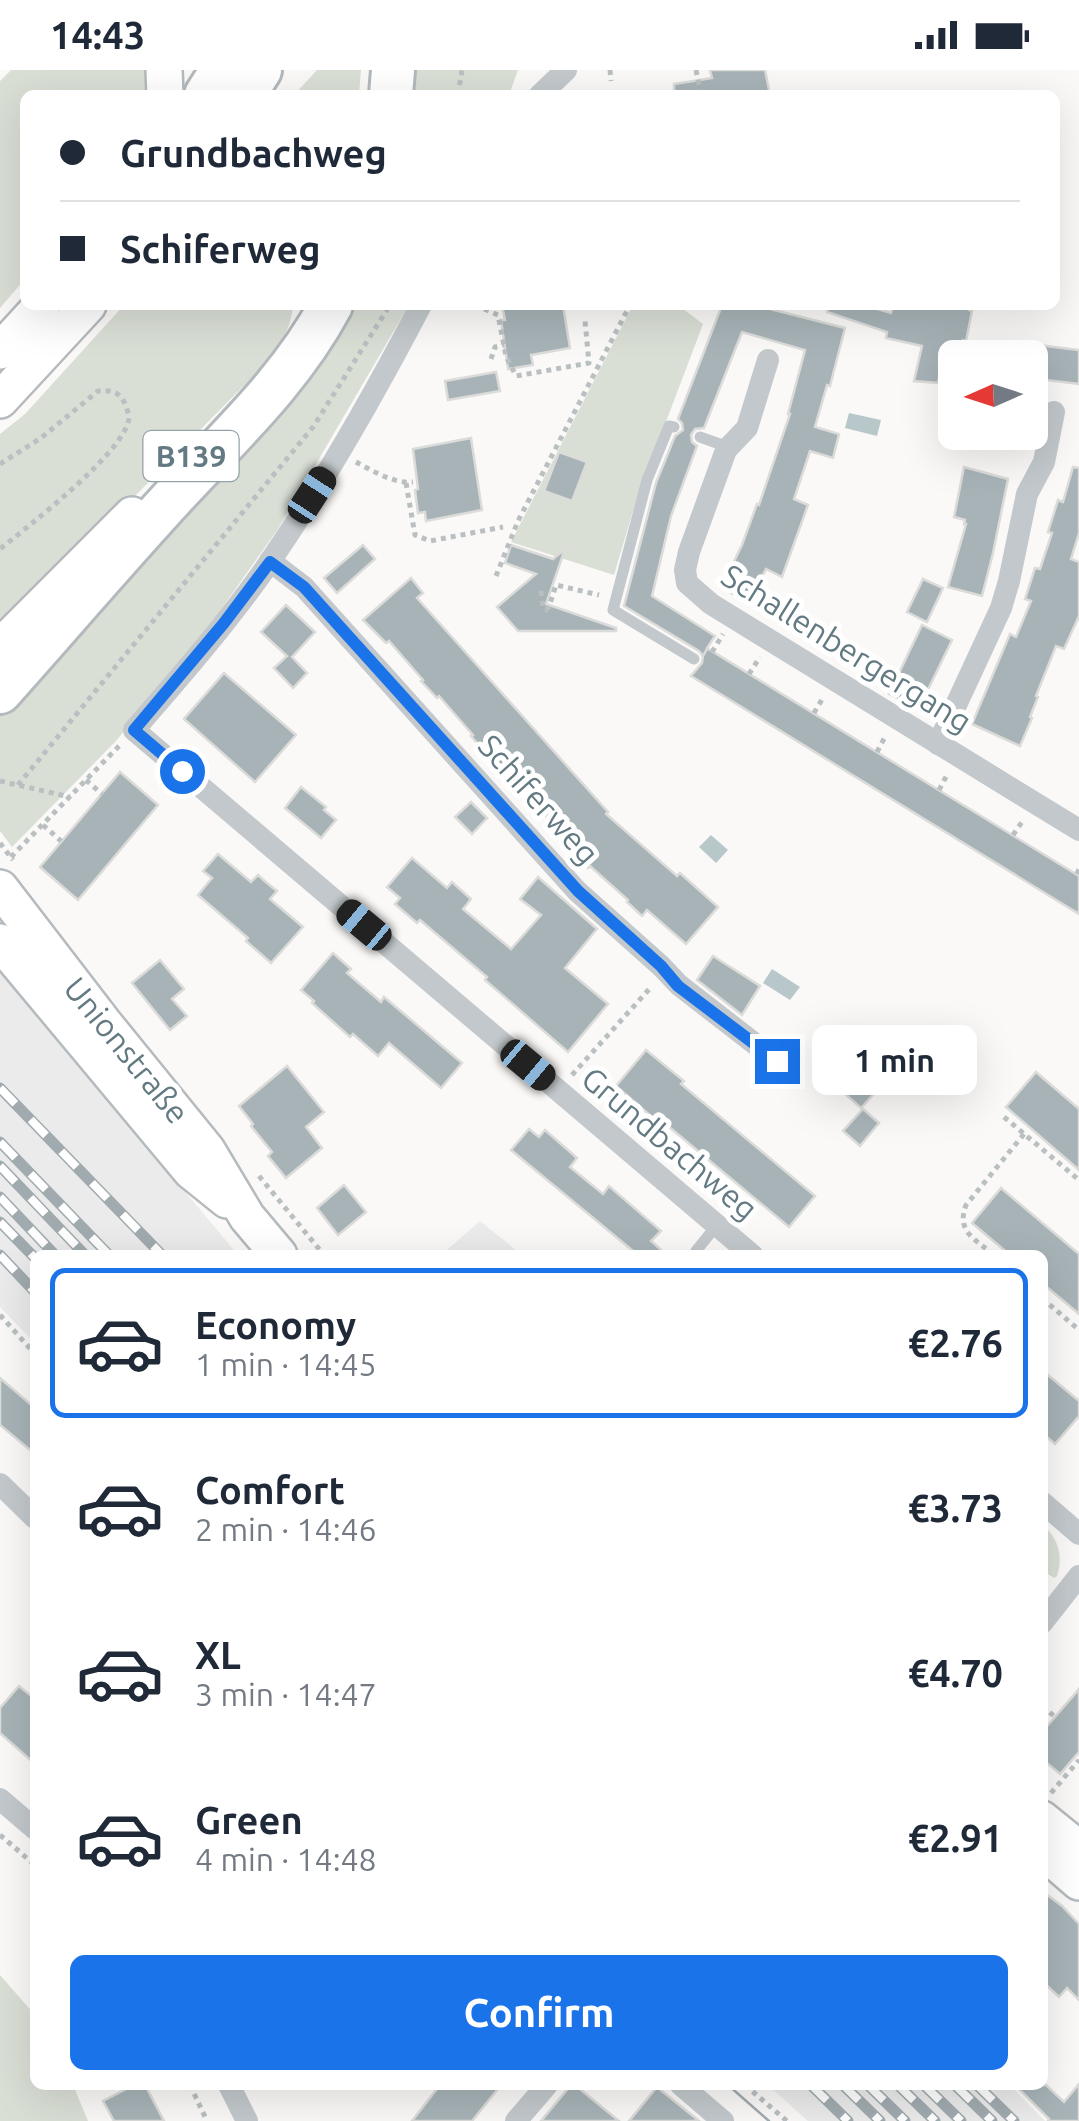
<!DOCTYPE html>
<html lang="en">
<head>
<meta charset="utf-8">
<style>
	body { margin:0; font-family:Ubuntu,sans-serif; background:#f2f2f3; color:#1f2937; height:100vh; display:flex; flex-direction:column; font-size:38px; white-space:nowrap }
	* { box-sizing:border-box; margin:0 }
	p { font-size:32px; color:#747a83 }
	.icon { flex:none; width:55px; height:55px; fill:none; stroke:currentColor; stroke-width:2; stroke-linecap:round; stroke-linejoin:round }
	.map { position:relative; flex:1; overflow:hidden }
	.details { position:absolute; left:30px; top:1180px; width:1018px; height:840px; display:flex; flex-direction:column; background:#fff; border-radius:15px; box-shadow:0 10px 40px #0002 }
	.details>* { flex:none }
	.hud { position:absolute; left:20px; top:20px; width:1040px; height:220px; border-radius:15px; box-shadow:0 10px 40px #0002; display:grid; align-content:center; height:220px; padding:0 40px; background:#fff }
	.needle { width:65px; rotate:267deg }
	.fabs { position:absolute; left:938px; top:270px; display:grid; gap:20px }
	.fabs a { display:grid; place-items:center; width:110px; height:110px; border-radius:15px; background:#fff; box-shadow:0 10px 40px #0002; font-size:50px }
	.end { position:absolute; width:45px; height:45px; margin:-22px; border:12px solid #1a73e8; background:#fff; box-shadow:0 0 0 5px #fff }
	.from { border-radius:50% }
	.bubble { position:absolute; height:70px; border-radius:15px; background:#fff; box-shadow:0 10px 40px #0002; font-size:32px; font-weight:600; line-height:70px; text-align:center }
	.car { position:absolute; width:30px; height:60px; margin:-30px -15px; border-radius:12px; box-shadow:0 0 8px 2px #0007; background:linear-gradient(#222 24%,#8ab4d8 0 40%,#222 0 76%,#8ab4d8 0 86%,#222 0) }
	.hud b { display:flex; align-items:center; gap:35px; height:95px; font-size:38px }
	.hud b+b { border-top:2px solid #e0e1e3 }
	.hud i { width:25px; height:25px; background:#1f2937 }
	ul { padding:18px 0 0; list-style:none }
	li { display:flex; align-items:center; gap:30px; height:150px; margin:0 20px 15px; padding:0 20px; border:5px solid transparent; border-radius:15px }
	li div { flex:1 }
	li b { display:block; font-size:38px }
	li em { font-style:normal; font-weight:600 }
	li.current { border-color:#1a73e8 }
	li>.icon { width:90px; height:90px; stroke-width:1.5 }
	.cta { display:flex; gap:20px; margin-top:auto; padding:20px 40px }
	.cta a { flex:1; height:115px; border-radius:15px; background:#1a73e8; color:#fff; font-size:40px; font-weight:600; line-height:115px; text-align:center }
	.status { display:flex; justify-content:space-between; align-items:center; height:70px; padding:0 50px; background:#fff; direction:ltr }
	.status svg { height:28px; fill:currentColor }
	.map>svg:first-child { display:block }
</style>
</head>
<body>
<div class="status"><b>14:43</b><svg viewBox="0 0 49 12"><path d="M0 12V9h3v3zM5 12V6h3v6zM10 12V3h3v9zM15 12V0h3v12zM26 1h20v11H26zM47 4h2v5h-2z"/></svg></div>
<div class="map">
<svg width="1079" height="2051" viewBox="0 0 1079 2051">
	<rect width="100%" height="100%" fill="#faf9f7"/>
	<g fill="#eaebea">
		<path d="M 0,901 L 238,1185 L 35,1185 L 35,1273 L 0,1237 Z"/>
		<path d="M 480,1151 L 522,1185 L 441,1185 Z"/>
		<path d="M 768,2015 L 1010,2015 L 1045,2051 L 808,2051 Z"/>
	</g>
	<g fill="#dadfd6">
		<path d="M 11,0 L 149,0 L 151,25 L 25,25 L 25,209 L 0,238 L 0,11 Z"/>
		<path d="M 317,0 L 361,0 L 359,25 L 294,25 Z"/>
		<path d="M 412,0 L 518,0 L 509,25 L 410,25 Z"/>
		<path d="M 124,235 L 293,235 C 292,255 282,271 272,287 L 65,497 L 0,559 L 0,364 L 25,344 Z"/>
		<path d="M 347,235 L 409,235 L 278,459 L 217,545 L 116,671 L 12,777 L 0,761 L 0,642 Z"/>
		<path d="M 633,235 L 678,235 L 703,254 L 636,431 L 614,505 L 511,472 Z"/>
		<path d="M 1045,1457 C 1059,1470 1063,1488 1057,1506 L 1054,1508 L 1043,1501 L 1043,1460 Z"/>
		<path d="M 0,1905 L 35,1945 L 35,2015 L 73,2015 L 88,2051 L 0,2051 Z"/>
	</g>
	<g fill="#b8c8ca">
		<path d="M 849,343 L 881,350 L 877,366 L 845,358 Z"/>
		<path d="M 711,765 L 728,780 L 716,793 L 699,777 Z"/>
		<path d="M 772,899 L 800,917 L 790,930 L 763,913 Z"/>
	</g>
	<g fill="#a7b3b7" stroke="#dbdbd9" stroke-width="2.5">
		<path d="M 710,0 L 765,0 L 770,25 L 674,25 L 674,14 L 712,8 Z"/>
		<path d="M 502,235 L 563,235 L 570,278 L 531,285 L 533,295 L 508,299 L 501,250 L 505,250 Z"/>
		<path d="M 722,235 L 754,235 L 845,258 L 830,316 L 827,315 L 815,357 L 839,364 L 833,388 L 810,381 L 794,429 L 808,435 L 782,507 L 766,499 L 749,532 L 721,518 L 742,475 L 757,434 L 759,435 L 790,344 L 788,344 L 805,280 L 742,262 L 704,358 L 695,359 L 691,365 L 692,372 L 697,376 L 671,446 L 652,526 L 715,566 L 707,578 L 1079,806 L 1079,844 L 691,606 L 702,593 L 703,586 L 707,579 L 703,586 L 699,581 L 624,536 L 656,413 L 675,366 L 683,360 L 682,353 L 678,349 Z"/>
		<path d="M 829,235 L 864,235 L 891,243 L 893,235 L 970,235 L 969,240 L 972,241 L 966,271 L 963,270 L 961,279 L 946,276 L 938,313 L 914,311 L 922,276 L 886,268 L 887,262 L 827,242 Z"/>
		<path d="M 1030,274 L 1079,280 L 1079,314 L 1030,308 Z"/>
		<path d="M 496,302 L 500,321 L 448,330 L 445,311 Z"/>
		<path d="M 471,368 L 482,440 L 426,451 L 425,442 L 418,443 L 415,420 L 418,419 L 413,379 Z"/>
		<path d="M 559,382 L 587,392 L 572,431 L 544,421 Z"/>
		<path d="M 964,397 L 1008,409 L 993,483 L 982,526 L 948,517 L 966,454 L 964,454 L 965,450 L 954,447 Z"/>
		<path d="M 1073,397 L 1079,398 L 1079,463 L 1071,489 L 1079,492 L 1079,546 L 1064,579 L 1056,576 L 1036,626 L 1038,627 L 1030,647 L 1032,648 L 1020,676 L 972,654 L 1010,564 L 1016,567 L 1031,531 L 1025,529 L 1035,498 L 1040,499 L 1052,463 L 1048,462 L 1058,430 L 1063,432 Z"/>
		<path d="M 363,475 L 375,489 L 337,523 L 324,508 Z"/>
		<path d="M 511,475 L 553,489 L 565,479 L 546,534 L 616,558 L 616,561 L 518,561 L 497,537 L 536,504 L 505,493 Z"/>
		<path d="M 411,508 L 423,523 L 417,528 L 608,742 L 606,744 L 677,806 L 680,803 L 718,837 L 686,874 L 647,840 L 642,846 L 627,832 L 628,830 L 590,796 L 588,798 L 569,777 L 571,775 L 559,760 L 478,674 L 471,666 L 473,665 L 439,626 L 437,628 L 421,611 L 423,610 L 389,571 L 386,573 L 363,550 Z"/>
		<path d="M 923,509 L 943,518 L 927,552 L 907,542 Z"/>
		<path d="M 286,535 L 315,562 L 292,587 L 307,603 L 293,618 L 274,598 L 287,586 L 261,562 Z"/>
		<path d="M 922,555 L 952,570 L 919,638 L 889,624 Z"/>
		<path d="M 224,603 L 296,665 L 255,712 L 184,649 Z"/>
		<path d="M 120,702 L 158,735 L 78,830 L 40,797 Z"/>
		<path d="M 301,717 L 326,737 L 324,740 L 336,750 L 321,768 L 285,738 Z"/>
		<path d="M 471,732 L 487,748 L 472,764 L 455,747 Z"/>
		<path d="M 218,784 L 251,812 L 258,805 L 267,813 L 277,821 L 270,829 L 303,857 L 271,893 L 246,871 L 248,868 L 198,825 L 212,808 L 203,801 Z"/>
		<path d="M 412,788 L 447,818 L 452,812 L 471,829 L 463,839 L 511,879 L 541,845 L 520,829 L 538,807 L 597,859 L 565,898 L 608,934 L 568,982 L 485,910 L 487,907 L 420,850 L 417,853 L 395,834 L 400,828 L 387,817 Z"/>
		<path d="M 333,883 L 351,899 L 347,903 L 381,932 L 384,927 L 462,993 L 441,1018 L 389,973 L 378,986 L 353,964 L 350,967 L 312,933 L 314,931 L 301,920 Z"/>
		<path d="M 713,886 L 760,916 L 742,945 L 697,910 Z"/>
		<path d="M 160,890 L 184,919 L 172,929 L 187,946 L 170,960 L 132,913 Z"/>
		<path d="M 853,976 L 889,1007 L 861,1038 L 826,1007 Z"/>
		<path d="M 646,980 L 684,1011 L 681,1014 L 815,1126 L 789,1157 L 655,1045 L 653,1048 L 616,1016 Z"/>
		<path d="M 287,996 L 324,1042 L 306,1057 L 322,1078 L 286,1108 L 268,1086 L 272,1082 L 251,1056 L 253,1054 L 239,1036 Z"/>
		<path d="M 1036,1002 L 1079,1039 L 1079,1100 L 1006,1037 Z"/>
		<path d="M 863,1039 L 879,1053 L 860,1076 L 843,1061 Z"/>
		<path d="M 529,1059 L 539,1067 L 545,1060 L 577,1088 L 570,1097 L 603,1124 L 609,1116 L 661,1161 L 651,1171 L 667,1185 L 638,1185 L 511,1080 Z"/>
		<path d="M 344,1115 L 366,1142 L 338,1165 L 317,1138 Z"/>
		<path d="M 1001,1118 L 1079,1184 L 1079,1244 L 1042,1213 L 1042,1185 L 1010,1185 L 972,1153 Z"/>
		<path d="M 1042,1300 L 1079,1331 L 1079,1346 L 1055,1374 L 1042,1363 Z"/>
		<path d="M 0,1308 L 35,1338 L 35,1384 L 0,1355 Z"/>
		<path d="M 19,1616 L 35,1629 L 35,1694 L 0,1663 L 0,1638 Z"/>
		<path d="M 1079,1619 L 1079,1682 L 1060,1704 L 1042,1689 L 1042,1662 Z"/>
		<path d="M 1042,1821 L 1062,1836 L 1079,1854 L 1079,1930 L 1067,1918 L 1059,1927 L 1042,1911 Z"/>
		<path d="M 1079,2014 L 1079,2051 L 1048,2051 L 1049,2049 L 1015,2015 L 1046,2015 L 1064,2032 Z"/>
		<path d="M 134,2015 L 145,2015 L 164,2051 L 114,2051 L 103,2031 Z"/>
		<path d="M 440,2015 L 501,2015 L 472,2051 L 412,2051 Z"/>
		<path d="M 571,2015 L 575,2015 L 619,2051 L 541,2051 Z"/>
		<path d="M 657,2017 L 699,2051 L 629,2051 Z"/>
	</g>
	<g fill="none" stroke-linecap="round" stroke-linejoin="round">
		<g stroke="#b4babe" stroke-width="40">
			<g id="primary">
				<path d="M 164,0 L 165,25"/>
				<path d="M 0,281 L 42,235"/>
				<path d="M 0,330 L 88,235"/>
				<path d="M 0,577 L 132,445"/>
				<path d="M 0,818 L 103,952 L 207,1080 L 247,1147 L 279,1185"/>
				<path d="M 0,872 L 191,1101 L 227,1130"/>
				<path d="M 1042,1749 L 1079,1779"/>
				<path d="M 1042,1780 L 1079,1812"/>
			</g>
		</g>
		<g stroke="#b3b9bc" stroke-width="48">
			<g id="motorway">
				<path d="M 206,25 L 222,0"/>
				<path d="M 244,25 L 260,0"/>
				<path d="M 391,25 L 393,0"/>
				<path d="M 0,622 C 59,556 117,488 177,423 C 233,363 292,308 331,235"/>
			</g>
		</g>
		<g stroke="#babfc1" stroke-width="5" stroke-dasharray="5 5" stroke-linecap="butt">
			<path d="M 610,0 L 611,11"/>
			<path d="M 696,0 L 701,25"/>
			<path d="M 458,25 L 462,0"/>
			<path d="M 475,235 L 498,245 L 506,286 L 516,306 L 589,293 L 585,251"/>
			<path d="M 491,289 L 495,277 L 504,275"/>
			<path d="M 356,392 C 373,401 394,414 413,412"/>
			<path d="M 0,394 L 41,368 L 98,321 C 109,320 119,321 124,332 C 125,333 129,345 129,347 C 128,380 27,457 0,479"/>
			<path d="M 406,413 L 415,465 L 430,471 L 503,457"/>
			<path d="M 496,506 L 518,451 L 630,235"/>
			<path d="M 541,521 L 543,537 L 546,540 L 549,537 L 556,515 L 599,525"/>
			<path d="M 712,582 L 723,564"/>
			<path d="M 749,604 L 760,587"/>
			<path d="M 814,643 L 824,626"/>
			<path d="M 877,682 L 886,665"/>
			<path d="M 86,710 L 102,724"/>
			<path d="M 0,711 L 70,727"/>
			<path d="M 18,715 L 313,357 L 390,235"/>
			<path d="M 939,720 L 948,703"/>
			<path d="M 43,755 L 61,771"/>
			<path d="M 1013,765 L 1024,749"/>
			<path d="M 0,773 L 13,790"/>
			<path d="M 11,787 L 120,675"/>
			<path d="M 1077,804 L 1079,799"/>
			<path d="M 572,1005 L 652,916"/>
			<path d="M 1004,1047 L 1079,1110"/>
			<path d="M 259,1106 L 324,1185"/>
			<path d="M 994,1185 C 975,1169 956,1162 966,1135 L 1024,1064"/>
			<path d="M 1042,1228 L 1079,1260"/>
			<path d="M 0,1245 L 35,1284"/>
			<path d="M 1042,1370 L 1048,1374"/>
			<path d="M 1042,1636 L 1055,1647"/>
			<path d="M 1051,1723 L 1079,1690"/>
			<path d="M 0,1765 L 35,1795"/>
			<path d="M 190,2015 L 207,2051"/>
			<path d="M 745,2015 L 787,2051"/>
		</g>
		<g stroke="#c2c8cb" stroke-width="11">
			<path d="M 674,357 L 669,356 L 647,410 L 613,540 L 694,589"/>
			<path d="M 700,367 L 728,377"/>
			<path d="M 701,1185 L 696,1181 L 717,1155"/>
		</g>
		<g stroke="#c2c8cb" stroke-width="22">
			<path d="M 540,25 L 566,0"/>
			<path d="M 421,235 C 375,323 325,411 269,493 C 228,552 181,606 134,660 L 752,1185"/>
			<path d="M 768,290 L 747,358 L 726,380 L 689,482 L 685,500 L 687,513 L 711,534 L 1079,760"/>
			<path d="M 270,491 L 304,517 L 577,821 L 661,896 L 679,915 L 777,991"/>
			<path d="M 938,674 L 1001,538 L 1009,511 L 1027,424 L 1044,392 L 1054,342"/>
			<path d="M 0,1414 L 35,1448"/>
			<path d="M 1042,1432 L 1079,1464"/>
			<path d="M 1042,1553 L 1079,1506"/>
			<path d="M 0,1729 L 35,1759"/>
			<path d="M 229,2015 L 247,2051"/>
			<path d="M 681,2015 L 723,2051"/>
			<path d="M 516,2051 L 547,2015"/>
		</g>
		<use href="#primary" stroke="#fff" stroke-width="35"/>
		<use href="#motorway" stroke="#fff" stroke-width="42"/>
		<path stroke="#a1abaf" stroke-width="2.5" d="M 728,2015 L 769,2051"/>
		<g stroke="#a1abaf" stroke-width="11">
			<g id="rail">
				<path d="M 0,1018 L 162,1185"/>
				<path d="M 0,1072 L 109,1185"/>
				<path d="M 0,1096 L 85,1185"/>
				<path d="M 0,1127 L 55,1185"/>
				<path d="M 0,1152 L 35,1188"/>
				<path d="M 0,1185 L 35,1222"/>
				<path d="M 811,2015 L 848,2051"/>
				<path d="M 843,2015 L 880,2051"/>
				<path d="M 868,2015 L 905,2051"/>
				<path d="M 898,2015 L 935,2051"/>
				<path d="M 924,2015 L 961,2051"/>
				<path d="M 955,2015 L 992,2051"/>
				<path d="M 977,2015 L 1014,2051"/>
			</g>
		</g>
		<use href="#rail" stroke="#fff" stroke-width="8" stroke-dasharray="22" stroke-linecap="butt"/>
	</g>
	<g fill="none" stroke-linecap="round" stroke-linejoin="round">
		<path stroke="#1a73e8" stroke-width="12" d="M 182,701 L 134,660 L 224,553 L 270,492 L 304,517 L 578,821 L 661,896 L 678,916 L 777,991"/>
	</g>
	<g text-anchor="middle" dominant-baseline="central" stroke-width="10" stroke-linejoin="round" paint-order="stroke">
		<rect fill="#fff" stroke="#92a2a8" stroke-width="2.5" x="143.5" y="361" width="95" height="50" rx="8"/>
		<g font-size="30" font-weight="bold" fill="#647a83">
			<text x="191" y="386">B139</text>
		</g>
		<g font-size="32" fill="#647a83" stroke="#fff">
			<text transform="translate(847 578) rotate(32)">Schallenbergergang</text>
			<text transform="translate(539 729) rotate(48)">Schiferweg</text>
			<text transform="translate(127 980) rotate(51)">Unionstraße</text>
			<text transform="translate(670 1073) rotate(40)">Grundbachweg</text>
		</g>
	</g>
</svg>
<div class="fabs">
<a><svg class="needle" viewBox="-14 -14 28 28"><path d="M0-13l5 13h-10z" fill="#e53935"/><path d="M0 13l5-13h-10z" fill="#747a83"/></svg></a>
</div>
<i class="end from" style="left:182px;top:701px"></i>
<i class="end" style="left:777px;top:991px"></i>
<div class="bubble" style="left:812px;top:955px;width:165px">1 min</div>
<i class="car" style="left:312px;top:425px;rotate:33deg"></i>
<i class="car" style="left:364px;top:855px;rotate:310deg"></i>
<i class="car" style="left:528px;top:995px;rotate:130deg"></i>
<div class="hud">
<b><i class="from"></i>Grundbachweg</b>
<b><i></i>Schiferweg</b>
</div>
<section class="details">
<ul>
<li class="current"><svg class="icon" aria-label="car" viewBox="0 0 24 24"><path d="M5 17H2v-5l4-1 3-4h7l3 4 3 1v5h-3M9 17h6M6 11h13"/><circle cx="7" cy="17" r="2"/><circle cx="17" cy="17" r="2"/></svg><div><b>Economy</b><p>1 min · 14:45</p></div><em>€2.76</em></li>
<li><svg class="icon" aria-label="car" viewBox="0 0 24 24"><path d="M5 17H2v-5l4-1 3-4h7l3 4 3 1v5h-3M9 17h6M6 11h13"/><circle cx="7" cy="17" r="2"/><circle cx="17" cy="17" r="2"/></svg><div><b>Comfort</b><p>2 min · 14:46</p></div><em>€3.73</em></li>
<li><svg class="icon" aria-label="car" viewBox="0 0 24 24"><path d="M5 17H2v-5l4-1 3-4h7l3 4 3 1v5h-3M9 17h6M6 11h13"/><circle cx="7" cy="17" r="2"/><circle cx="17" cy="17" r="2"/></svg><div><b>XL</b><p>3 min · 14:47</p></div><em>€4.70</em></li>
<li><svg class="icon" aria-label="car" viewBox="0 0 24 24"><path d="M5 17H2v-5l4-1 3-4h7l3 4 3 1v5h-3M9 17h6M6 11h13"/><circle cx="7" cy="17" r="2"/><circle cx="17" cy="17" r="2"/></svg><div><b>Green</b><p>4 min · 14:48</p></div><em>€2.91</em></li>
</ul>
<div class="cta"><a>Confirm</a></div>
</section>
</div>
</body>
</html>
